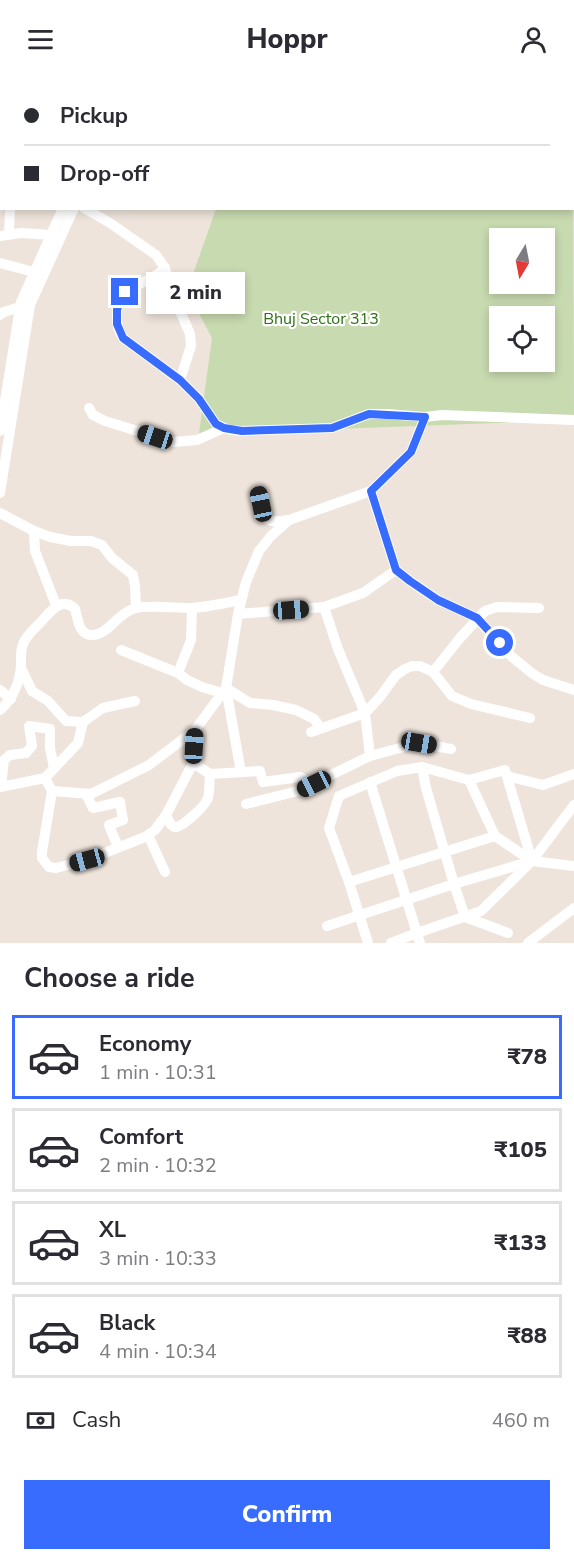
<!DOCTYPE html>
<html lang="en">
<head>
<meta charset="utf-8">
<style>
	body { margin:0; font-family:"Nunito Sans",sans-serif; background:#f2f2f3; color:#2b2b33; height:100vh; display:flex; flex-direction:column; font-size:22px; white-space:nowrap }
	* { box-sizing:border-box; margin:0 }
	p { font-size:20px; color:#7c7c81 }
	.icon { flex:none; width:33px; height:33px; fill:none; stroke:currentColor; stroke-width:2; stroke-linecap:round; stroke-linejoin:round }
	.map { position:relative; height:865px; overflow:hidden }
	.side { display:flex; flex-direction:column; background:#fff; flex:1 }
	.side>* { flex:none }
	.hud { position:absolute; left:0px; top:0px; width:574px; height:132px; box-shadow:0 3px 9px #0003; display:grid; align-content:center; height:132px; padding:0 24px; background:#fff }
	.needle { width:39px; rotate:190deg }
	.controls { position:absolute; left:489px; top:150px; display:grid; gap:12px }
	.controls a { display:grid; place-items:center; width:66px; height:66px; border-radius:0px; background:#fff; box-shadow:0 3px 9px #0003; font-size:30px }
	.end { position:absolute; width:27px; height:27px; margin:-14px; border:8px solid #376cff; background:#fff; box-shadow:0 0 0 3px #fff }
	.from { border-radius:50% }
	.bubble { position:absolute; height:42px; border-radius:0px; background:#fff; box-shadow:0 3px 9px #0003; font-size:20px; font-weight:800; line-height:42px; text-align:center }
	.car { position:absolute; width:18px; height:36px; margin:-18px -9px; border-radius:8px; box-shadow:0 0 4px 2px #0007; background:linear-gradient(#222 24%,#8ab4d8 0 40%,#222 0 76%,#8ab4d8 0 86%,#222 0) }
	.hud b { display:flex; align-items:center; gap:21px; height:57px; font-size:22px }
	.hud b+b { border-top:2px solid #e1e1e2 }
	.hud i { width:15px; height:15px; background:#2b2b33 }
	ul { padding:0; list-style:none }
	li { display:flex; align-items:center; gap:18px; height:84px; margin:0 12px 9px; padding:0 12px; border:3px solid #e1e1e2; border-radius:0px }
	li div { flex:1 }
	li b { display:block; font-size:22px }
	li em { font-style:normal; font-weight:800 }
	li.on { border-color:#376cff }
	li>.icon { width:54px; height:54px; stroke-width:1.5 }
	h2 { padding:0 24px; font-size:27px; line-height:72px }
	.pay { display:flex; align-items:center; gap:15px; height:66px; padding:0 24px; font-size:22px }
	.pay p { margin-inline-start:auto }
	.cta { display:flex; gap:12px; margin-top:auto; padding:12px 24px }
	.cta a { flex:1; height:69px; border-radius:0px; background:#376cff; color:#fff; font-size:24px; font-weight:800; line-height:69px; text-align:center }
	header { display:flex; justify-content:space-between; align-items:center; height:78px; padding:0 24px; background:#fff; font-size:27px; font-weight:800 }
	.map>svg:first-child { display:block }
</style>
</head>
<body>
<header><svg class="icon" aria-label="menu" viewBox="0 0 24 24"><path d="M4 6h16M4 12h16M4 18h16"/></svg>Hoppr<svg class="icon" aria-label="person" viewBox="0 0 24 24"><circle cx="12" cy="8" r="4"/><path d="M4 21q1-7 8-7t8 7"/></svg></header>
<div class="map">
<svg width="574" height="865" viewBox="0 0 574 865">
	<rect width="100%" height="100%" fill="#eee4db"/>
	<g fill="#c8dab0" fill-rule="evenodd">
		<path d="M 197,0 L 535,0 L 536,1 L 197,1 Z"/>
		<path d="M 573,44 L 574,342 L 199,356 L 212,260 L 187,213 L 216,131 L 573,130 ZM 500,160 L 544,160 L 544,206 L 500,206 ZM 500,238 L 544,238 L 544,284 L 500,284 Z"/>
	</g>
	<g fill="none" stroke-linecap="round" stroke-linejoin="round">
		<g stroke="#fff" stroke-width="10">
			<path d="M 114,2 L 115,0"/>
			<path d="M 125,2 L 125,0"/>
			<path d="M 573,67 L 574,68"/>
			<path d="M 0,68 L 2,64"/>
			<path d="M 0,86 L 2,87"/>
			<path d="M 0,109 L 2,109"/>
			<path d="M 84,130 L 110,145 L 156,177 L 165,190 L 171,212 L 190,256 L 191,268 L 180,302 L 199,321 L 216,346 L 224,350 L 231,352 L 242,353 L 332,350 L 369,336 L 387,336 L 425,339 L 442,337 L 574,342"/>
			<path d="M 9,156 L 10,130"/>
			<path d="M 0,158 L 21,155 L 51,157"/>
			<path d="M 0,185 L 34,194"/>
			<path d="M 165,190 C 147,209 117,205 117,237 C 117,247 118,252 123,260 L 180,302"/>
			<path d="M 0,237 L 4,234 L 20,229"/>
			<path d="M 89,330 L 93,337 L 105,343 L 173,364 L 197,362 L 224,350"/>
			<path d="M 0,353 L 21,224 L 63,130"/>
			<path d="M 371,413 L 396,492 L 410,503 L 438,522 L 477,540 L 511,578 L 533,596 L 543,602 L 574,612"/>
			<path d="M 258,414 L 264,438 C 270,446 280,443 289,442"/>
			<path d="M 0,415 L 30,227 L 74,130"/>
			<path d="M 0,435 L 34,453 L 50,459 L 71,463 L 91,463 L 102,467 L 112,480 L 133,497 L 135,508 L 136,530"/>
			<path d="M 34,453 L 35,473 L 56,527"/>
			<path d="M 238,536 L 324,529 L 363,515 L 396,492"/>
			<path d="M 121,572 L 178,595 L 187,602 L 202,609 L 222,615"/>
			<path d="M 21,590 L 32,613 L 48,623 L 66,643 L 83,644 L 103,630 L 135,623"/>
			<path d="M 433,594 L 460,560 L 485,533 L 497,529 L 539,530"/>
			<path d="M 178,595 L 191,562 L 192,530"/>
			<path d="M 226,610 L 250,625 L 273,627 L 296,632 L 314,641 L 321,650"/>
			<path d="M 226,610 L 241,694"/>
			<path d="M 0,612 L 11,621"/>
			<path d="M 0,632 C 13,621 20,604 21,587 C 21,579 20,571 24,564 C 27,557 33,552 39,546 C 48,537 61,516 75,531 C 78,540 78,555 90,557 C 108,559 116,535 136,530 C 150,527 175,530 191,530 C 208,529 225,525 241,522"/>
			<path d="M 311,654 L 365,635 L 338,571 L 324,529"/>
			<path d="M 370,678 L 365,635 L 380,619 L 396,597 L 405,591 L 412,588 L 420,588 L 433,594 L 452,618 L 471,626 L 530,640"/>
			<path d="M 193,685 L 210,696 L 260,693 L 263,704 L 300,699 L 314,706"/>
			<path d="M 422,689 L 426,710 L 454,806 L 532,783 L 574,788"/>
			<path d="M 507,698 L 543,707 L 574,696"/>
			<path d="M 45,700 L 52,713 L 42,774 L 42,780 L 49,789 L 56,790 L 87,782 L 145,759 L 155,752 L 166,737 L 193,685 L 195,652"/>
			<path d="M 469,702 L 505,692 L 532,783"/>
			<path d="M 370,704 L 420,865"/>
			<path d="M 0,709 L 45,700 L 78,665 L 83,644"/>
			<path d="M 1,709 L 4,682 L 10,677 L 26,675 L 32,668 L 29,648 L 50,651 L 50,670 L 54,690"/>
			<path d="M 52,713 L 91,716 L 149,687 L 195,652 L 226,610 L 238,536 L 246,504 L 259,473 L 271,458 L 289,442 L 371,413 L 411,374 L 425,339"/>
			<path d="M 86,716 L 93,730 L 120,724 L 123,742 L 109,747 L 118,769"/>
			<path d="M 246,726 L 298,713 L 370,678 L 419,665 L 451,671"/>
			<path d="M 166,737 C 168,741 170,748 175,749 C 182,750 206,727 208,720 C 210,713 209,703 210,696"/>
			<path d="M 148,757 L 165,794"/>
			<path d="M 349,804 L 495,758"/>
			<path d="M 327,848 L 454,806 L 465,839 L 508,855"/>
			<path d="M 368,865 L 349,804 L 329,750 L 339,718 L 397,693 L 422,689 L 469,702 L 495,758 L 532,783"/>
			<path d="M 391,865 L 417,855 L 481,833 L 532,783 L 574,727"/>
			<path d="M 528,865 L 574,830"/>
		</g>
		<path stroke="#ff9155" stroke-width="15" d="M 569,0 L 570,2"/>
	</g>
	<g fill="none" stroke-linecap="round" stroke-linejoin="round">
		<path stroke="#376cff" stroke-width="8" d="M 125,214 L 120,222 L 117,232 L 117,246 L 123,260 L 180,302 L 199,321 L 216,346 L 224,350 L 242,353 L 332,350 L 369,336 L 425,339 L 411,374 L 371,413 L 396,492 L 410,503 L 438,522 L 477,540 L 500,565"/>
	</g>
	<g text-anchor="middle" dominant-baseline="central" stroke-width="4.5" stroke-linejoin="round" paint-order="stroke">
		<g font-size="16" fill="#2d6f12" stroke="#fff">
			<text x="321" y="241">Bhuj Sector 313</text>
		</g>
	</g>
</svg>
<div class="controls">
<a><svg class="needle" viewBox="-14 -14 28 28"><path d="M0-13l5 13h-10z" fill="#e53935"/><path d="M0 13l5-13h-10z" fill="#7c7c81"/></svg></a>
<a><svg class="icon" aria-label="locate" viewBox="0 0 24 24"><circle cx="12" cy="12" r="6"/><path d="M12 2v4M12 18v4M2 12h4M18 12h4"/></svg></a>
</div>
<i class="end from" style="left:500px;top:565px"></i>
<i class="end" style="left:125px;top:214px"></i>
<div class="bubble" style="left:146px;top:194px;width:99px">2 min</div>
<i class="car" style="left:155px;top:359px;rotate:288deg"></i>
<i class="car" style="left:261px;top:426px;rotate:348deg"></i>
<i class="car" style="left:291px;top:532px;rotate:86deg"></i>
<i class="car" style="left:419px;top:665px;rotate:100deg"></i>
<i class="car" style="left:194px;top:668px;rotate:3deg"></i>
<i class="car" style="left:314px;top:706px;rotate:244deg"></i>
<i class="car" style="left:87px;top:782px;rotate:255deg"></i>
<div class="hud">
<b><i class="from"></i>Pickup</b>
<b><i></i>Drop-off</b>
</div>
</div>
<section class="side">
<h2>Choose a ride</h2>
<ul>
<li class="on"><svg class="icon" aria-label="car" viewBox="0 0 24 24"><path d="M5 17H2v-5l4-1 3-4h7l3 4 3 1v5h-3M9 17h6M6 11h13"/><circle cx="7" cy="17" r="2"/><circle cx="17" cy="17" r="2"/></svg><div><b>Economy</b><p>1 min · 10:31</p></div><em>₹78</em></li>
<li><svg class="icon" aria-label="car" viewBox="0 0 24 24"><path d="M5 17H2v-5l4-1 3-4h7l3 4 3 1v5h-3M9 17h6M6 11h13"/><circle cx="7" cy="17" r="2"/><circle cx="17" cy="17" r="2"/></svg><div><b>Comfort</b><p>2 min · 10:32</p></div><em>₹105</em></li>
<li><svg class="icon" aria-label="car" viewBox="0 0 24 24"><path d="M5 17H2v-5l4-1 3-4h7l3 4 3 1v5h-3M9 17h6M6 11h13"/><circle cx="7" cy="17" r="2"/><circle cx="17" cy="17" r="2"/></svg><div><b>XL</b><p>3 min · 10:33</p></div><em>₹133</em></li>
<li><svg class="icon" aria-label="car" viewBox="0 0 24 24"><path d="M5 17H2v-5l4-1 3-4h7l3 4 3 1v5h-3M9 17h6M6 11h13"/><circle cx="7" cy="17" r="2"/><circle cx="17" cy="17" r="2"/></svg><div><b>Black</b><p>4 min · 10:34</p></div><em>₹88</em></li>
</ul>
<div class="pay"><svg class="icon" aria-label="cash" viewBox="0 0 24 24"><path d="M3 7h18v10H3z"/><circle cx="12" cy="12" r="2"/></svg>Cash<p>460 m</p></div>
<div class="cta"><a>Confirm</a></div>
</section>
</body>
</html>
